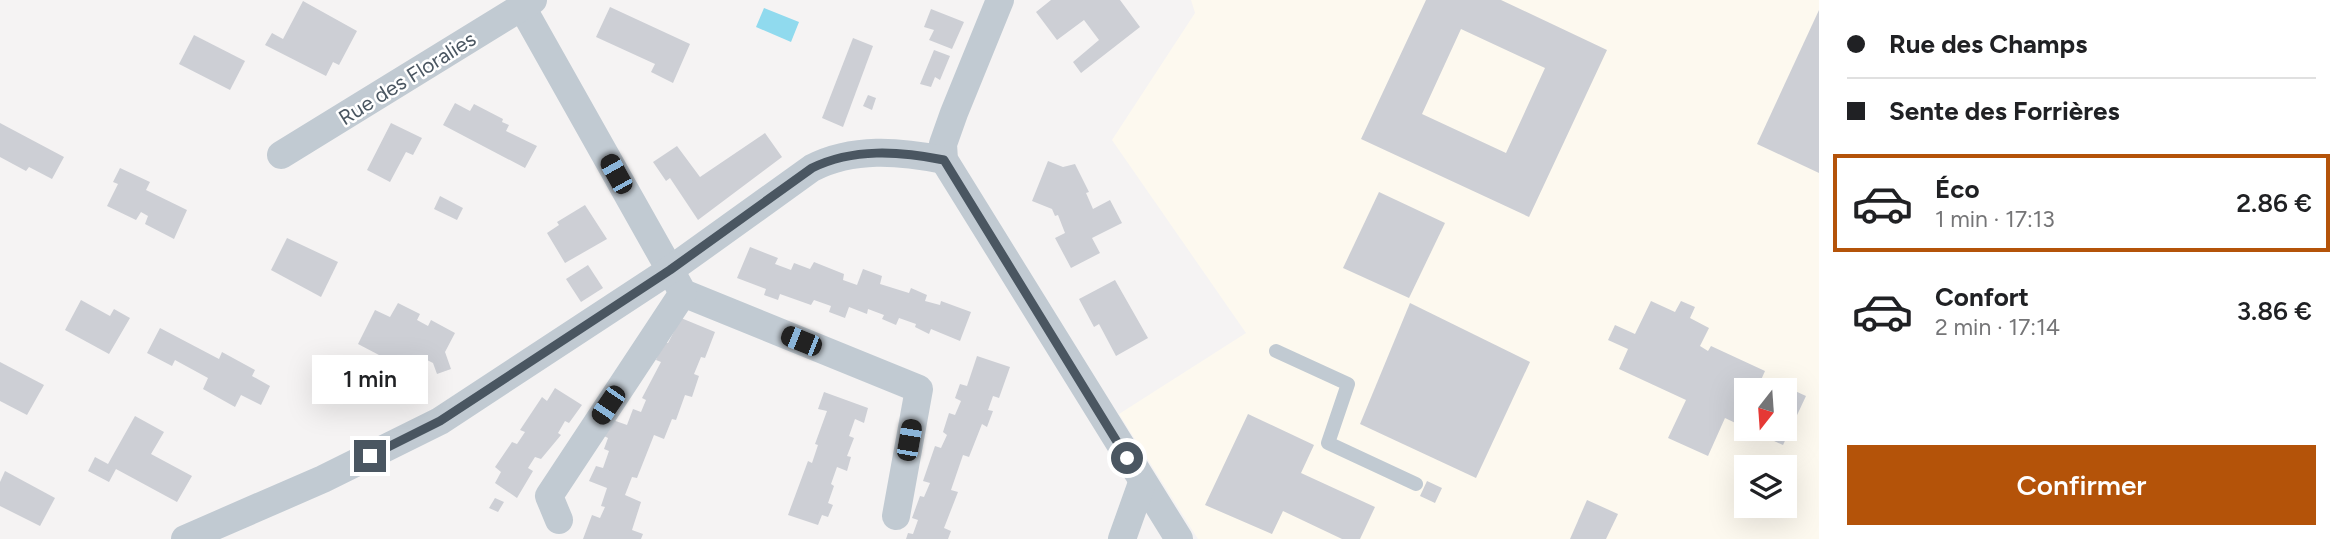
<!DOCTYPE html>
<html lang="fr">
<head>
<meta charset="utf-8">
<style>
	body { margin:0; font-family:Figtree,sans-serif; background:#f6f6f6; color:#202124; height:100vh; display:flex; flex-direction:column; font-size:26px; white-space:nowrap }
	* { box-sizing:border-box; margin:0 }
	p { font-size:23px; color:#757577 }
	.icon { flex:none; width:38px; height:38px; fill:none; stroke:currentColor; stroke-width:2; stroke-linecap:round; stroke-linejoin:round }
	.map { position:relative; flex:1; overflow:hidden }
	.side { display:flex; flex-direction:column; background:#fff; width:525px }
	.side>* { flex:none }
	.banner { display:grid; align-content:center; height:154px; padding:0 28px; background:#fff }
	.needle { width:46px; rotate:197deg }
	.fabs { position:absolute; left:1734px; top:378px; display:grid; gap:14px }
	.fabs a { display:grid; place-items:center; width:63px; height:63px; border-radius:0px; background:#fff; box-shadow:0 7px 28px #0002; font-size:35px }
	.end { position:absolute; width:32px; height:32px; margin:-16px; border:9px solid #4a5661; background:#fff; box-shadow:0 0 0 4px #fff }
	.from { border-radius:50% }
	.bubble { position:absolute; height:49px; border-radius:0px; background:#fff; box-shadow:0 7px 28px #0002; font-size:23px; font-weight:600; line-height:49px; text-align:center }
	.car { position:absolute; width:21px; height:42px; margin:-21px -10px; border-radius:9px; box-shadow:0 0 5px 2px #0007; background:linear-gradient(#222 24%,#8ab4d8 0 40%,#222 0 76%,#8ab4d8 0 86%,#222 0) }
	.banner b { display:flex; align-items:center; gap:24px; height:66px; font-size:26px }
	.banner b+b { border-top:2px solid #e0e0e0 }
	.banner i { width:18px; height:18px; background:#202124 }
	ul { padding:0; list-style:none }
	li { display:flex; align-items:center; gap:21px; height:98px; margin:0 14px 10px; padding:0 14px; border:4px solid transparent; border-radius:0px }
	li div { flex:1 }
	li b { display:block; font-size:26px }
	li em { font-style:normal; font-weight:600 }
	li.current { border-color:#b45309 }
	li>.icon { width:63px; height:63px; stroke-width:1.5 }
	.primary-button { display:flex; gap:14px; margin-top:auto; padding:14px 28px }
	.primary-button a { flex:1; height:80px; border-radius:0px; background:#b45309; color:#fff; font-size:28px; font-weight:600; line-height:80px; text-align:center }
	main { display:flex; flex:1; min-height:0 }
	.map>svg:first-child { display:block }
</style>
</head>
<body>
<main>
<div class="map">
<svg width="1819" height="539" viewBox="0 0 1819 539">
	<rect width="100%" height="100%" fill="#f5f3f3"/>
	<path fill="#fdf9ef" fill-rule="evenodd" d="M 1191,0 L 1819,0 L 1819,539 L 1198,539 L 1119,414 L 1246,333 L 1112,140 L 1195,13 ZM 1746,390 L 1785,390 L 1785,429 L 1746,429 ZM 1746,467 L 1785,467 L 1785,506 L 1746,506 Z"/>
	<path fill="#90daee" d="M 764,8 L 799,22 L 791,42 L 756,27 Z"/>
	<g fill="#cdcfd5" fill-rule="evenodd">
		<path d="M 1051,0 L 1120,0 L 1140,27 L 1081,73 L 1073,62 L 1099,40 L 1084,20 L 1057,40 L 1036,12 Z"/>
		<path d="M 1426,0 L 1501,0 L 1607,50 L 1529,217 L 1361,139 ZM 1461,29 L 1545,68 L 1506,153 L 1422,114 Z"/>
		<path d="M 303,1 L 357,31 L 339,65 L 333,62 L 326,76 L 265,45 L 272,33 L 283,39 Z"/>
		<path d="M 610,7 L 690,44 L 673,83 L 651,72 L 655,64 L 596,37 Z"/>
		<path d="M 931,9 L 964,22 L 952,49 L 929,40 L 934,30 L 924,27 Z"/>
		<path d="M 1819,10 L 1819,173 L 1757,144 Z"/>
		<path d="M 194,35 L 245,61 L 230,90 L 179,64 Z"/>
		<path d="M 853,38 L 873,46 L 843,127 L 822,118 Z"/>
		<path d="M 934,50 L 950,56 L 940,80 L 935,77 L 931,87 L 920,84 Z"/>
		<path d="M 868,95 L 876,98 L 872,110 L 863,106 Z"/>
		<path d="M 455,103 L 470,111 L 474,104 L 503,119 L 502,122 L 509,125 L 506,131 L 537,146 L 525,168 L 443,125 Z"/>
		<path d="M 0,123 L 64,157 L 52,179 L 29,167 L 26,171 L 0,157 Z"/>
		<path d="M 391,123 L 422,138 L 413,155 L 406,152 L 390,182 L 367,170 Z"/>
		<path d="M 765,133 L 782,157 L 698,220 L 670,178 L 666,181 L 653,162 L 677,146 L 700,177 Z"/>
		<path d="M 1048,161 L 1063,167 L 1075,164 L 1089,192 L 1086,193 L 1093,209 L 1110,200 L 1122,223 L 1092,238 L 1100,253 L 1071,268 L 1055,238 L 1065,233 L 1058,215 L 1055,216 L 1052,209 L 1032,201 Z"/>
		<path d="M 120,168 L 150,182 L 146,190 L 187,210 L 174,239 L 145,224 L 148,216 L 141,212 L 136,220 L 107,206 L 118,184 L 113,182 Z"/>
		<path d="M 1379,192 L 1445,223 L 1409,298 L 1343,268 Z"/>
		<path d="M 440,196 L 463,208 L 457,220 L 434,209 Z"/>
		<path d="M 585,205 L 607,239 L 565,263 L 547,233 L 559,225 L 557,222 Z"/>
		<path d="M 287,238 L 338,262 L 321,297 L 271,270 Z"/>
		<path d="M 750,247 L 778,258 L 775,264 L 791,270 L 794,263 L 810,269 L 814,262 L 844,274 L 843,280 L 857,285 L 863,269 L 882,276 L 880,284 L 909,293 L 911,288 L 927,295 L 925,301 L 940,305 L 941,301 L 971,312 L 960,341 L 931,329 L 929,334 L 915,327 L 916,324 L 899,318 L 896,325 L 882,319 L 884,315 L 868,309 L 867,314 L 849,307 L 845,318 L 829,312 L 831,306 L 814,300 L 811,305 L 780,294 L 778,300 L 764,295 L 766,289 L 737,278 Z"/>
		<path d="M 588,265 L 603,288 L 581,302 L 566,279 Z"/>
		<path d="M 1115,280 L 1148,338 L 1116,356 L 1099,324 L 1094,327 L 1079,299 Z"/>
		<path d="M 81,300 L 110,316 L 114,309 L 130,318 L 109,354 L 65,330 Z"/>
		<path d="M 1651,301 L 1675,312 L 1681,301 L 1695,307 L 1690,318 L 1709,328 L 1700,346 L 1708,351 L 1711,346 L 1765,371 L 1761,380 L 1773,386 L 1775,382 L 1806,396 L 1783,445 L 1748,429 L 1785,429 L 1785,390 L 1746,390 L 1746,428 L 1725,418 L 1708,456 L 1668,438 L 1686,400 L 1619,369 L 1628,349 L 1608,340 L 1615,325 L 1635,334 Z"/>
		<path d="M 398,303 L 420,314 L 417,320 L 428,326 L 431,320 L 455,333 L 445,352 L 451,369 L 437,374 L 433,363 L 417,355 L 412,362 L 404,358 L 400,366 L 358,344 L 375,310 L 390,317 Z"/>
		<path d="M 1410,303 L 1530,362 L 1476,478 L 1360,424 Z"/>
		<path d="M 681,318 L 715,332 L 705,358 L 701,357 L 694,374 L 699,376 L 692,397 L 685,395 L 676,420 L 672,419 L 664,439 L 654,435 L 637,478 L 632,477 L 625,495 L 641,502 L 632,530 L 643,534 L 641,539 L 583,539 L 592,515 L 600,518 L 605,507 L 601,506 L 607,488 L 589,481 L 596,466 L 603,468 L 609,451 L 604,449 L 608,438 L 604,436 L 610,419 L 627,425 L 633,409 L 641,412 L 646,400 L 642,398 L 661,362 L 656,360 L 663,342 L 668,343 Z"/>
		<path d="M 160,328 L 219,359 L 222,352 L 255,370 L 252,376 L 270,386 L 261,405 L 241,395 L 235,407 L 203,389 L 208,378 L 175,360 L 172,366 L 147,353 Z"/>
		<path d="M 977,356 L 1010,367 L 999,398 L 993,396 L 988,410 L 993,411 L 987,427 L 982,424 L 969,457 L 963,455 L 951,490 L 958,492 L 944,528 L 951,531 L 948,539 L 906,539 L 908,533 L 913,534 L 918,520 L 912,518 L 920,496 L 924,497 L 930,483 L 923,481 L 935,446 L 941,448 L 947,435 L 943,432 L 949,413 L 955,415 L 961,401 L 955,398 L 960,384 L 967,386 Z"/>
		<path d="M 0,362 L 44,385 L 27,415 L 0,401 Z"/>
		<path d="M 555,388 L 582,405 L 569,423 L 565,421 L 558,433 L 561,435 L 541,459 L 535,457 L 528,468 L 533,471 L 517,498 L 495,483 L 501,472 L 495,467 L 512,442 L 517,444 L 525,432 L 520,430 L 542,397 L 547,401 Z"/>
		<path d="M 824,392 L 868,408 L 864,423 L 855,419 L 849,436 L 854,438 L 847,456 L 851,457 L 847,471 L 837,467 L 831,484 L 834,486 L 828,503 L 833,505 L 828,517 L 822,515 L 818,525 L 788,515 L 808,461 L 812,463 L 818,445 L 815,444 L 827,411 L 818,409 Z"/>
		<path d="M 1248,414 L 1314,445 L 1301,473 L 1375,507 L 1360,539 L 1342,539 L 1283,511 L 1272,534 L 1205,505 Z"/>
		<path d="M 135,416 L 164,432 L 151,454 L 192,476 L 177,502 L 116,469 L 109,482 L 88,471 L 95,457 L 108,464 Z"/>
		<path d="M 5,471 L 55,498 L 40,526 L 0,506 L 0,482 Z"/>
		<path d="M 1427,481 L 1442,488 L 1435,503 L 1420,496 Z"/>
		<path d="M 495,498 L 504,502 L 498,512 L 489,508 Z"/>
		<path d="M 1587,500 L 1618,514 L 1606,539 L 1570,539 Z"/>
	</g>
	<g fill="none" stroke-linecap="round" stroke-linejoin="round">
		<path stroke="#c1cad2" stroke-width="14" d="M 1276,351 L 1348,384 L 1328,443 L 1416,484"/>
		<g stroke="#c1cad2" stroke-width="28">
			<path d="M 1000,0 L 954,113 L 943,144 L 944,160 L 1179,539"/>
			<path d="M 522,7 L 683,293 L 919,389 L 896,516"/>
			<path d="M 281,155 L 533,0"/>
			<path d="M 559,520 L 549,496 L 683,293"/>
			<path d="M 185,539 L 323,479 L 440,421 L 670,270 L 812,168 C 853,147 899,151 944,160"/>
			<path d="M 1122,539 L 1142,483"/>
		</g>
	</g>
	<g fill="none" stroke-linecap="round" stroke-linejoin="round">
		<path stroke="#4a5661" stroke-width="9" d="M 370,456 L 440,421 L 670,270 L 812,168 C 853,148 899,151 944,160 L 1127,458"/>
	</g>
	<g text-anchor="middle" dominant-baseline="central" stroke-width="5" stroke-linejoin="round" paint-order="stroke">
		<g font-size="21" fill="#4a5661" stroke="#fff">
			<text transform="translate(407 78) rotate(-32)">Rue des Floralies</text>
		</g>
	</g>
</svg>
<div class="fabs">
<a><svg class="needle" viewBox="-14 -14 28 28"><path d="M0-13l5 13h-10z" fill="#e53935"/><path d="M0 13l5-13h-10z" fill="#757577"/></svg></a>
<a><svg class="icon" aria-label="layers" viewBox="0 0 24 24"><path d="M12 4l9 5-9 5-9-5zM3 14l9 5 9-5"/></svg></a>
</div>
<i class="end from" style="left:1127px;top:458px"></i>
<i class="end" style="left:370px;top:456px"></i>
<div class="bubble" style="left:312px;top:355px;width:116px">1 min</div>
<i class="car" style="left:616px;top:174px;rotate:331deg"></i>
<i class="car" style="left:801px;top:341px;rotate:292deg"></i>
<i class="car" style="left:608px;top:405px;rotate:214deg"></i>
<i class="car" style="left:909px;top:440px;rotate:10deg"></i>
</div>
<section class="side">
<div class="banner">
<b><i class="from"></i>Rue des Champs</b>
<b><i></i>Sente des Forrières</b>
</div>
<ul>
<li class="current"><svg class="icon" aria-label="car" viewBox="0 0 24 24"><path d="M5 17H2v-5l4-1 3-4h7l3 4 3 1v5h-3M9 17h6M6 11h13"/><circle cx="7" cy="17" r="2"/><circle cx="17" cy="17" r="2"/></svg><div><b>Éco</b><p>1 min · 17:13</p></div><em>2.86 €</em></li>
<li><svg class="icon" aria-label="car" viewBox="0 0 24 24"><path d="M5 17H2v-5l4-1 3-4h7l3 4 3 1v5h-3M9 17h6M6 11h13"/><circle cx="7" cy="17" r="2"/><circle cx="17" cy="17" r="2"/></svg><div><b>Confort</b><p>2 min · 17:14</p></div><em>3.86 €</em></li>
</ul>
<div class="primary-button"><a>Confirmer</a></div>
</section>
</main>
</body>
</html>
